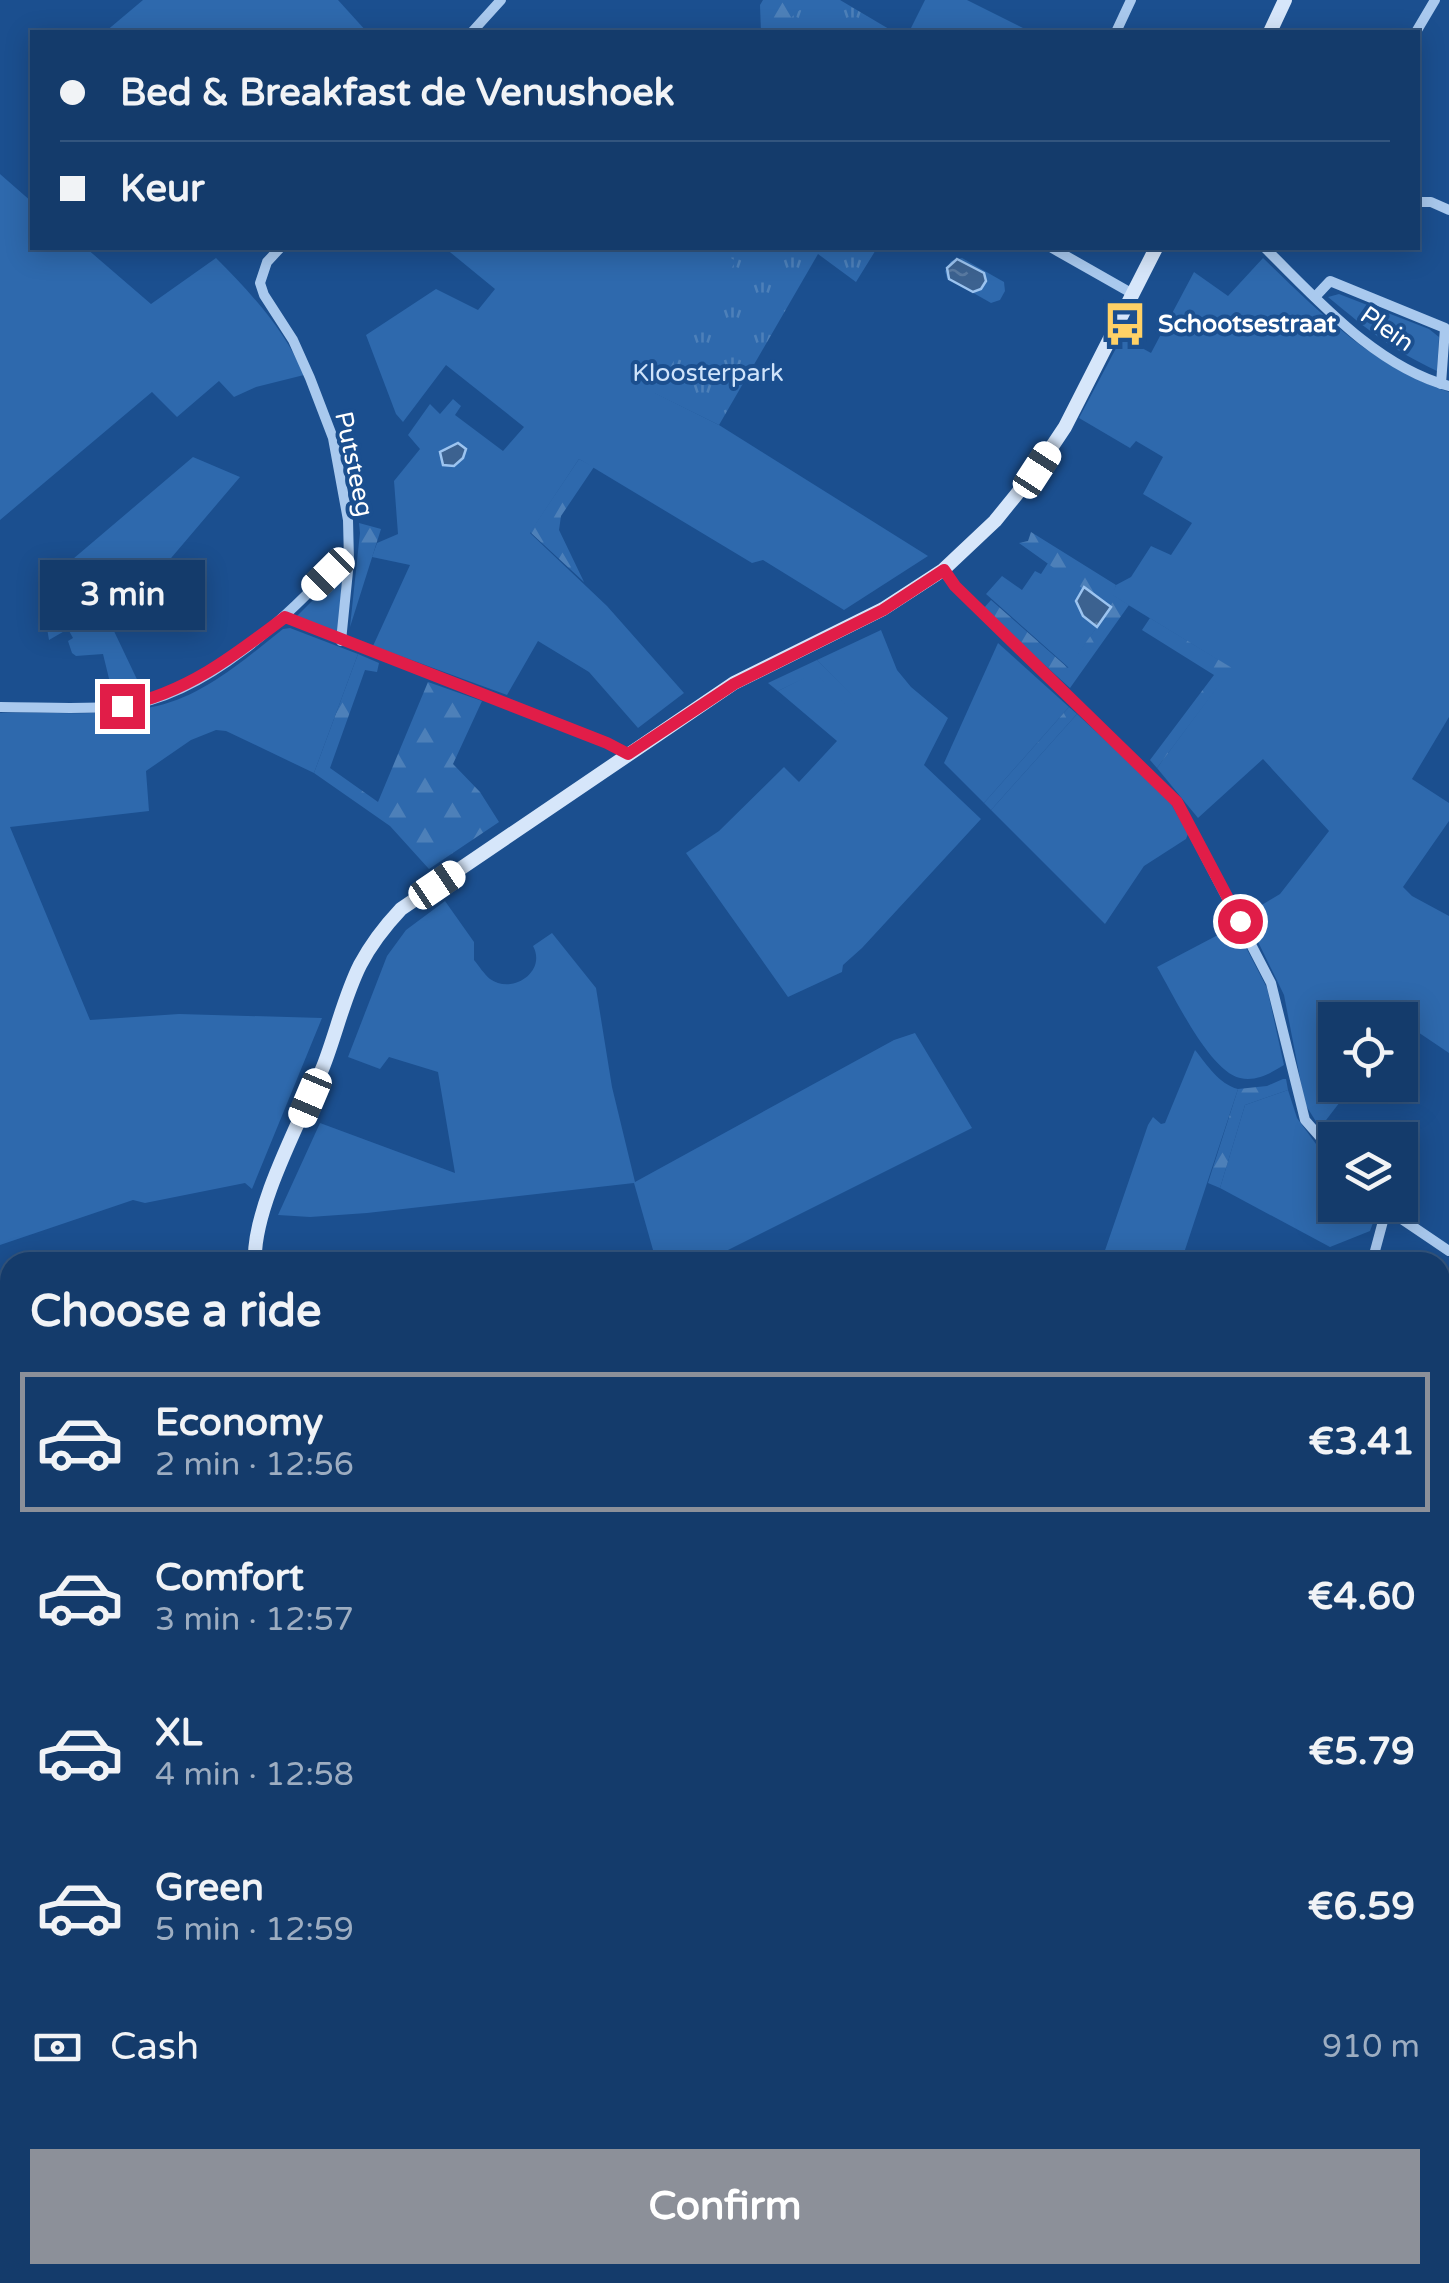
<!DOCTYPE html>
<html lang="en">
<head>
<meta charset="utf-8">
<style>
	body { margin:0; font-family:"Varela Round",sans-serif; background:#214673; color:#f1f3f6; height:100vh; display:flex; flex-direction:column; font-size:38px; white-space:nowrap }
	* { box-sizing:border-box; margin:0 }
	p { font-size:32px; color:#9dadc1 }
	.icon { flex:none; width:55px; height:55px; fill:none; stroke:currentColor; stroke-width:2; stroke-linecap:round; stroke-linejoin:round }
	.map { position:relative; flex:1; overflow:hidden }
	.drawer { position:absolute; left:0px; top:1252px; width:1450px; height:1032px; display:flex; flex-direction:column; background:#143b6b; border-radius:30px 30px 0 0; box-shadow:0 5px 25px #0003,0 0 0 2px #33557e }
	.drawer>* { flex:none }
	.hud { position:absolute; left:30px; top:30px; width:1390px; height:220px; border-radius:0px; box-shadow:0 5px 25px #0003,0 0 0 2px #33557e; display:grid; align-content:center; height:220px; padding:0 30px; background:#143b6b }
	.controls { position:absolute; left:1318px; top:1002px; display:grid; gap:20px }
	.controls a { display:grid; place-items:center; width:100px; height:100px; border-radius:0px; background:#143b6b; box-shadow:0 5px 25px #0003,0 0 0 2px #33557e; font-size:50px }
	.end { position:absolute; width:45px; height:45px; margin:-22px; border:12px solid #e11d48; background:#fff; box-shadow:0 0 0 5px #fff }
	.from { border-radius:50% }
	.bubble { position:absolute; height:70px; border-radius:0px; background:#143b6b; box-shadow:0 5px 25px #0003,0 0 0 2px #33557e; font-size:32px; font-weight:700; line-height:70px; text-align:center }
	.car { position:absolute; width:30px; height:60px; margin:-30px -15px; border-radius:12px; box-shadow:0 0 8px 2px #0007; background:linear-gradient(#fff 24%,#345 0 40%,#fff 0 76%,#345 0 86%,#fff 0) }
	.hud b { display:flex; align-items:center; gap:35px; height:95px; font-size:38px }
	.hud b+b { border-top:2px solid #33557e }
	.hud i { width:25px; height:25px; background:#f1f3f6 }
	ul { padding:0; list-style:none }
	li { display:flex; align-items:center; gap:30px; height:140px; margin:0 20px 15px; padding:0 10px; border:5px solid transparent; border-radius:0px }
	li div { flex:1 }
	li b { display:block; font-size:38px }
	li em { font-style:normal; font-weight:700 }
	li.active { border-color:#8c9099 }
	li>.icon { width:90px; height:90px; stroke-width:1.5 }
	h2 { padding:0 30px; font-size:45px; line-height:120px }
	.pay { display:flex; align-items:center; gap:25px; height:110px; padding:0 30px; font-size:38px }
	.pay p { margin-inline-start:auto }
	.button { display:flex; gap:20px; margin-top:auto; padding:20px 30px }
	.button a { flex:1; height:115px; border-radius:0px; background:#8c9099; color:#fff; font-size:40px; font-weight:700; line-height:115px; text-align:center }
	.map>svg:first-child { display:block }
</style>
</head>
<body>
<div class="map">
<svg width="1449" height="2283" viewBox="0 0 1449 2283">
	<defs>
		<pattern id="forest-firs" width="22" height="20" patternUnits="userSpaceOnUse" patternTransform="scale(2.5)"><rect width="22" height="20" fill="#2e69ad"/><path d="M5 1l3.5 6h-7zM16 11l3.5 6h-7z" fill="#4d80b9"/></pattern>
		<pattern id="park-tufts" width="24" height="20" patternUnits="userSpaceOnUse" patternTransform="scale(2.5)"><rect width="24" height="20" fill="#2e69ad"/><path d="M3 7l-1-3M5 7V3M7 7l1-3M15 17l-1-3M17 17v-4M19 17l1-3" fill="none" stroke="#4d80b9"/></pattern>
		<pattern id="water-ripples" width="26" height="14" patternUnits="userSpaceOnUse" patternTransform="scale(2.5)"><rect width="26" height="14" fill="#3c6290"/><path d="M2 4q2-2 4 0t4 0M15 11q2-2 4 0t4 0" fill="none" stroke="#597aa1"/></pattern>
	</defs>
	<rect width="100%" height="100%" fill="#1b4f8f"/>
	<g fill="#2e69ad">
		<path d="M 143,0 L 338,0 L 367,32 L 105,32 Z"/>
		<path d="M 925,0 L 967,0 L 1031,32 L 909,32 Z"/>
		<path d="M 0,174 L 32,202 L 32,248 L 86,248 L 151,304 L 216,258 C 250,292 285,330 304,375 L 256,387 L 234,397 L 219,381 L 177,417 L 152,392 L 0,520 Z"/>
		<path d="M 445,248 L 717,248 L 737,261 L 655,393 L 719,425 L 928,556 L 844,610 L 763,560 L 752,563 L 579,459 L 530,533 L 607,606 L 684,693 L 638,728 L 589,672 L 538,641 L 507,695 L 373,646 L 410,565 L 372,557 L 377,543 L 398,534 L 394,481 L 420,449 L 408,435 L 430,404 L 440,414 L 453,399 L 461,406 L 455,415 L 503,451 L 524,427 L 446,365 L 403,422 L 396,414 L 366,335 L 436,289 L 478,310 L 495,289 Z"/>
		<path d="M 962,258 L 1004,282 L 1005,291 L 1000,300 L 991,303 L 947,278 L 945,271 L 951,261 Z"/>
		<path d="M 1263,258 C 1318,311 1374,368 1449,392 L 1449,717 L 1412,779 L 1449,803 L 1449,821 L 1403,887 L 1412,896 L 1449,916 L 1449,1053 L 1400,1020 L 1335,1020 L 1335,1085 L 1353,1085 L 1320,1128 L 1305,1104 L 1284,995 L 1245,915 L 1280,894 L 1329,831 L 1263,759 L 1198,818 L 1157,768 L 1231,668 L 1112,595 L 1116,585 L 1131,577 L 1151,546 L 1171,555 L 1192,523 L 1143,494 L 1163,457 L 1136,441 L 1130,448 L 1079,418 L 1122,337 L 1151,353 L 1194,272 L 1228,296 Z"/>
		<path d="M 1339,294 L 1429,329 L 1439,337 L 1437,371 C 1389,348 1368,330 1328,297 Z"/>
		<path d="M 193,457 L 240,477 L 149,584 L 103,608 L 143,692 L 113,695 L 103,654 L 76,656 L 72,653 L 68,641 L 73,638 L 68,629 L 49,640 L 40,587 Z"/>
		<path d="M 344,558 L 338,632 L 296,617 L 316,597 Z"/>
		<path d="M 1048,563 L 1084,587 L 1078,596 L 1083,616 L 1097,627 L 1069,668 L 986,594 L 1002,576 L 1022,590 L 1035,571 L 1041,574 Z"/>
		<path d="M 290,628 L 358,654 L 314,773 L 226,731 L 216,730 L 191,740 L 146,771 L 149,811 L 10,827 L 90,1020 L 179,1014 L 322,1018 L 252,1189 L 245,1183 L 145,1203 L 133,1200 L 0,1245 L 0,713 C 51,712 107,717 157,706 C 205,695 245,659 283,629 Z"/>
		<path d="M 881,630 L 897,670 L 911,687 L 948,718 L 924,765 L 981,819 L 862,948 L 843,965 L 842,972 L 788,997 L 686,853 L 719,831 L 784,767 L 799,782 L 837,741 L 778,691 L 815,672 L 858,717 L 866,709 L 817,660 Z"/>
		<path d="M 998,643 L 1069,707 L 984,803 L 944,763 Z"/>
		<path d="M 1077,714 L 1168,798 L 1188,834 L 1186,839 L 1144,866 L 1105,924 L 991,810 Z"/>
		<path d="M 445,901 L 474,942 L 474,960 C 479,966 484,974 490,979 C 512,995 547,972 533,946 L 552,933 L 596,988 L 612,1087 L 635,1182 L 894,1040 L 915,1033 L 972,1128 L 704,1262 L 663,1262 L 655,1257 L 634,1183 L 367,1213 L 310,1217 L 278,1215 L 320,1123 L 455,1173 L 438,1072 L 389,1057 L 380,1069 L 348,1057 L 387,956 L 406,930 Z"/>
		<path d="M 1235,926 L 1267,988 L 1284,1065 C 1271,1073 1256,1082 1240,1078 C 1209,1071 1173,994 1157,967 Z"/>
		<path d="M 1195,1050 C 1207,1065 1219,1084 1238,1089 L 1181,1262 L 1101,1262 L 1148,1125 L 1153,1117 L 1161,1124 L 1165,1123 Z"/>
		<path d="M 1288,1090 L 1297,1118 L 1335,1170 L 1335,1205 L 1365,1205 L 1374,1220 L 1370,1231 L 1330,1247 L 1220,1188 L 1245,1105 Z"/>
		<path d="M 1449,1300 L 1449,1376 L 1440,1369 L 1440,1307 Z"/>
		<path d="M 1440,1555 L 1449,1562 L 1449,1605 L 1440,1612 Z"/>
		<path d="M 10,1687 L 10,1695 L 2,1699 L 10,1713 L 10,1786 L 0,1761 L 0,1691 Z"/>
		<path d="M 10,1821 L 10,2158 L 6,2161 L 0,2149 L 0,1826 Z"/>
		<path d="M 1449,1991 L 1449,2283 L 1440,2269 L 1440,1997 Z"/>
		<path d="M 315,2275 L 421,2275 L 424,2283 L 319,2283 Z"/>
		<path d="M 865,2275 L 930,2275 L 917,2283 L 869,2283 Z"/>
	</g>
	<g fill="url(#forest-firs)">
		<path d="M 763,0 L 834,0 L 786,32 L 761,32 L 760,5 Z"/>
		<path d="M 579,459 L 594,467 L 561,516 L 559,530 L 584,582 L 530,532 Z"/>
		<path d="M 359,523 L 381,529 L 350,627 L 360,533 Z"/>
		<path d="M 1031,532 L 1116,585 L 1113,595 L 1129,605 L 1070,688 L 983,609 L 991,600 L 1068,668 L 1110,608 L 1019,543 L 1028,541 Z"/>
		<path d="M 1150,618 L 1232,668 L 1157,768 L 1150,760 L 1214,675 L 1142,630 Z"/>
		<path d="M 358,654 L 379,663 L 377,672 L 365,670 L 330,768 L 378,802 L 428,682 L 482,701 L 453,764 L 480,792 L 499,822 L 429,869 L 390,826 L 314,773 Z"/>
		<path d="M 817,660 L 867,709 L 858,718 L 815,673 L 778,691 L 768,683 Z"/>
		<path d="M 1069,707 L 1077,714 L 991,810 L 984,803 Z"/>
		<path d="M 1283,1079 L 1286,1079 L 1288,1090 L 1245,1105 L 1220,1188 L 1208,1183 L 1238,1089 L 1267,1086 Z"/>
	</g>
	<g fill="url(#park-tufts)">
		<path d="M 811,0 L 840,0 L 894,32 L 775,32 Z"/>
		<path d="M 713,248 L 877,248 L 856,282 L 818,254 L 719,425 L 654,393 L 736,261 Z"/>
	</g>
	<g fill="url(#water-ripples)" stroke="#9cc4f0" stroke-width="2.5">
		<path d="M 957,259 L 984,273 L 986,281 L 981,289 L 973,292 L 949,279 L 947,268 Z"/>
		<path d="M 458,443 L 466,449 L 463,458 L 454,466 L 443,465 L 440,452 Z"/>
		<path d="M 1084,587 L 1111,607 L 1097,627 L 1083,616 L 1076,601 Z"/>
	</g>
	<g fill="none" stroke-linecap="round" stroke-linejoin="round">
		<g stroke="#a9c9ee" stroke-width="10">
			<path d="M 472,32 L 501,0"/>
			<path d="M 1116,32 L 1131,0"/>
			<path d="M 1416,32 L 1435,0"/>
			<path d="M 1418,202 L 1431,202 L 1449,210"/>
			<path d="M 280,248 L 267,262 L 260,283 L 264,295 L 293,340 L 310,378 L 333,438 L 348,520 L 349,561 L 341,641"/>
			<path d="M 1052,248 L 1133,294"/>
			<path d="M 1265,248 C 1318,300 1375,366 1449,386"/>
			<path d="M 1315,297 L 1330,281 L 1445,328 L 1441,384"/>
			<path d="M 943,570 L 955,586 L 1177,802 L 1271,983 L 1305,1120 L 1335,1154"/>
			<path d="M 285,617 L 607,743 L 628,755"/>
			<path d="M 0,707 C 40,707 83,710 123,706 C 211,695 289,613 348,553"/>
			<path d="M 1381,1205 L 1449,1251"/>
			<path d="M 1372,1262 L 1386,1210"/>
			<path d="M 1440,1662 L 1449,1656"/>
			<path d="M 1440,1737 L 1449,1751"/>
			<path d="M 254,2283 L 271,2275"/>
		</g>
		<g stroke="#d6e6fa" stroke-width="14">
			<path d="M 1270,32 L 1285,0"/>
			<path d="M 255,1262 C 252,1209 302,1118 323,1067 C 336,1034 344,997 360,965 C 371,944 385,926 401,909 L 734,683 L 883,609 L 943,570 L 995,521 L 1037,469 L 1065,427 L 1156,248"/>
			<path d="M 0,1675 L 10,1670"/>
		</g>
	</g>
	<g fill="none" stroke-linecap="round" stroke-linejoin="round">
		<path stroke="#e11d48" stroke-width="12" d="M 122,706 C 186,693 234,656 285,617 L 607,743 L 628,754 L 734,684 L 883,610 L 944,570 L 955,586 L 1177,802 L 1240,921"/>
	</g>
	<defs>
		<g id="bus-bare" transform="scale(3.45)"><path d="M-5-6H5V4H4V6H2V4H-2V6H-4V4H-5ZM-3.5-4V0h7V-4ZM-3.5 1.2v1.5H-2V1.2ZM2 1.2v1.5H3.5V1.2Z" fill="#ffd166" stroke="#1b4f8f" stroke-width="2.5" paint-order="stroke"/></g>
	</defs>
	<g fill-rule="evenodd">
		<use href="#bus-bare" x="1125" y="324"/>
	</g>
	<g text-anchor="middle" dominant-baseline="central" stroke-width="8" stroke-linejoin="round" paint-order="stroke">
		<g font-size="25" font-weight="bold" fill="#fff" stroke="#1b4f8f" text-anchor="start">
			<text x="1158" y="324">Schootsestraat</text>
		</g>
		<g font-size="25" fill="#fff" stroke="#1b4f8f">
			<text transform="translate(1387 329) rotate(35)">Plein</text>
			<text transform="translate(354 464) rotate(78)">Putsteeg</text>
		</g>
		<g font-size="25" fill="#cfe3fa" stroke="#1b4f8f">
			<text x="708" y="373">Kloosterpark</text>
		</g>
	</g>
</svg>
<div class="controls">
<a><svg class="icon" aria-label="locate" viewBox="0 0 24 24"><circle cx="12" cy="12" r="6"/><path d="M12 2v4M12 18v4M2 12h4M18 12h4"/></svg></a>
<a><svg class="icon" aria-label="layers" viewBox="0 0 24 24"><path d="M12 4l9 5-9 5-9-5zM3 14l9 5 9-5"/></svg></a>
</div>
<i class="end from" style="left:1240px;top:921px"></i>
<i class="end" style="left:122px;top:706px"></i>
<div class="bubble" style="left:40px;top:560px;width:165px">3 min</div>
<i class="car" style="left:1037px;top:470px;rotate:33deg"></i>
<i class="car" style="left:328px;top:574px;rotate:225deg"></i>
<i class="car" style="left:437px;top:885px;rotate:56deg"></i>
<i class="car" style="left:310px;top:1098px;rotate:203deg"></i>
<div class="hud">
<b><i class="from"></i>Bed &amp; Breakfast de Venushoek</b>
<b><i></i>Keur</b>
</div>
<section class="drawer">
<h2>Choose a ride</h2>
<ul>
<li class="active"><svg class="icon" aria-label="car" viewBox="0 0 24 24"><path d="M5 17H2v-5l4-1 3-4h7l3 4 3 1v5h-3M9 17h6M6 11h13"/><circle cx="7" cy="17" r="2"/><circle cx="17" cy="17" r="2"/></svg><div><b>Economy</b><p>2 min · 12:56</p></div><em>€3.41</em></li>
<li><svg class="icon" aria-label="car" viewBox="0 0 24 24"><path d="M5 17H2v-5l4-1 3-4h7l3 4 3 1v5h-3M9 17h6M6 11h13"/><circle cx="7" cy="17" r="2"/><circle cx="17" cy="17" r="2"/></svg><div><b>Comfort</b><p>3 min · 12:57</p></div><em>€4.60</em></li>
<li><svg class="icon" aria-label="car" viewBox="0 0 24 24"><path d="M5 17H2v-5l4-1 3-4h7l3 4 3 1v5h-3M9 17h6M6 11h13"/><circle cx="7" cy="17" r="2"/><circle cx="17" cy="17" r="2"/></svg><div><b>XL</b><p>4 min · 12:58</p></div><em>€5.79</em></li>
<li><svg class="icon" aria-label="car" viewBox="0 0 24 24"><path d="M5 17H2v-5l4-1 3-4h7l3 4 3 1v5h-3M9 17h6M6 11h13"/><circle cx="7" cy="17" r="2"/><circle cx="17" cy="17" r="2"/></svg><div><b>Green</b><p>5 min · 12:59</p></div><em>€6.59</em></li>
</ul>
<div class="pay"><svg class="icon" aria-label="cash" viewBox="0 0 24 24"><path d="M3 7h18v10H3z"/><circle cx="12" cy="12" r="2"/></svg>Cash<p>910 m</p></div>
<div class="button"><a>Confirm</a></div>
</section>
</div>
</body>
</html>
